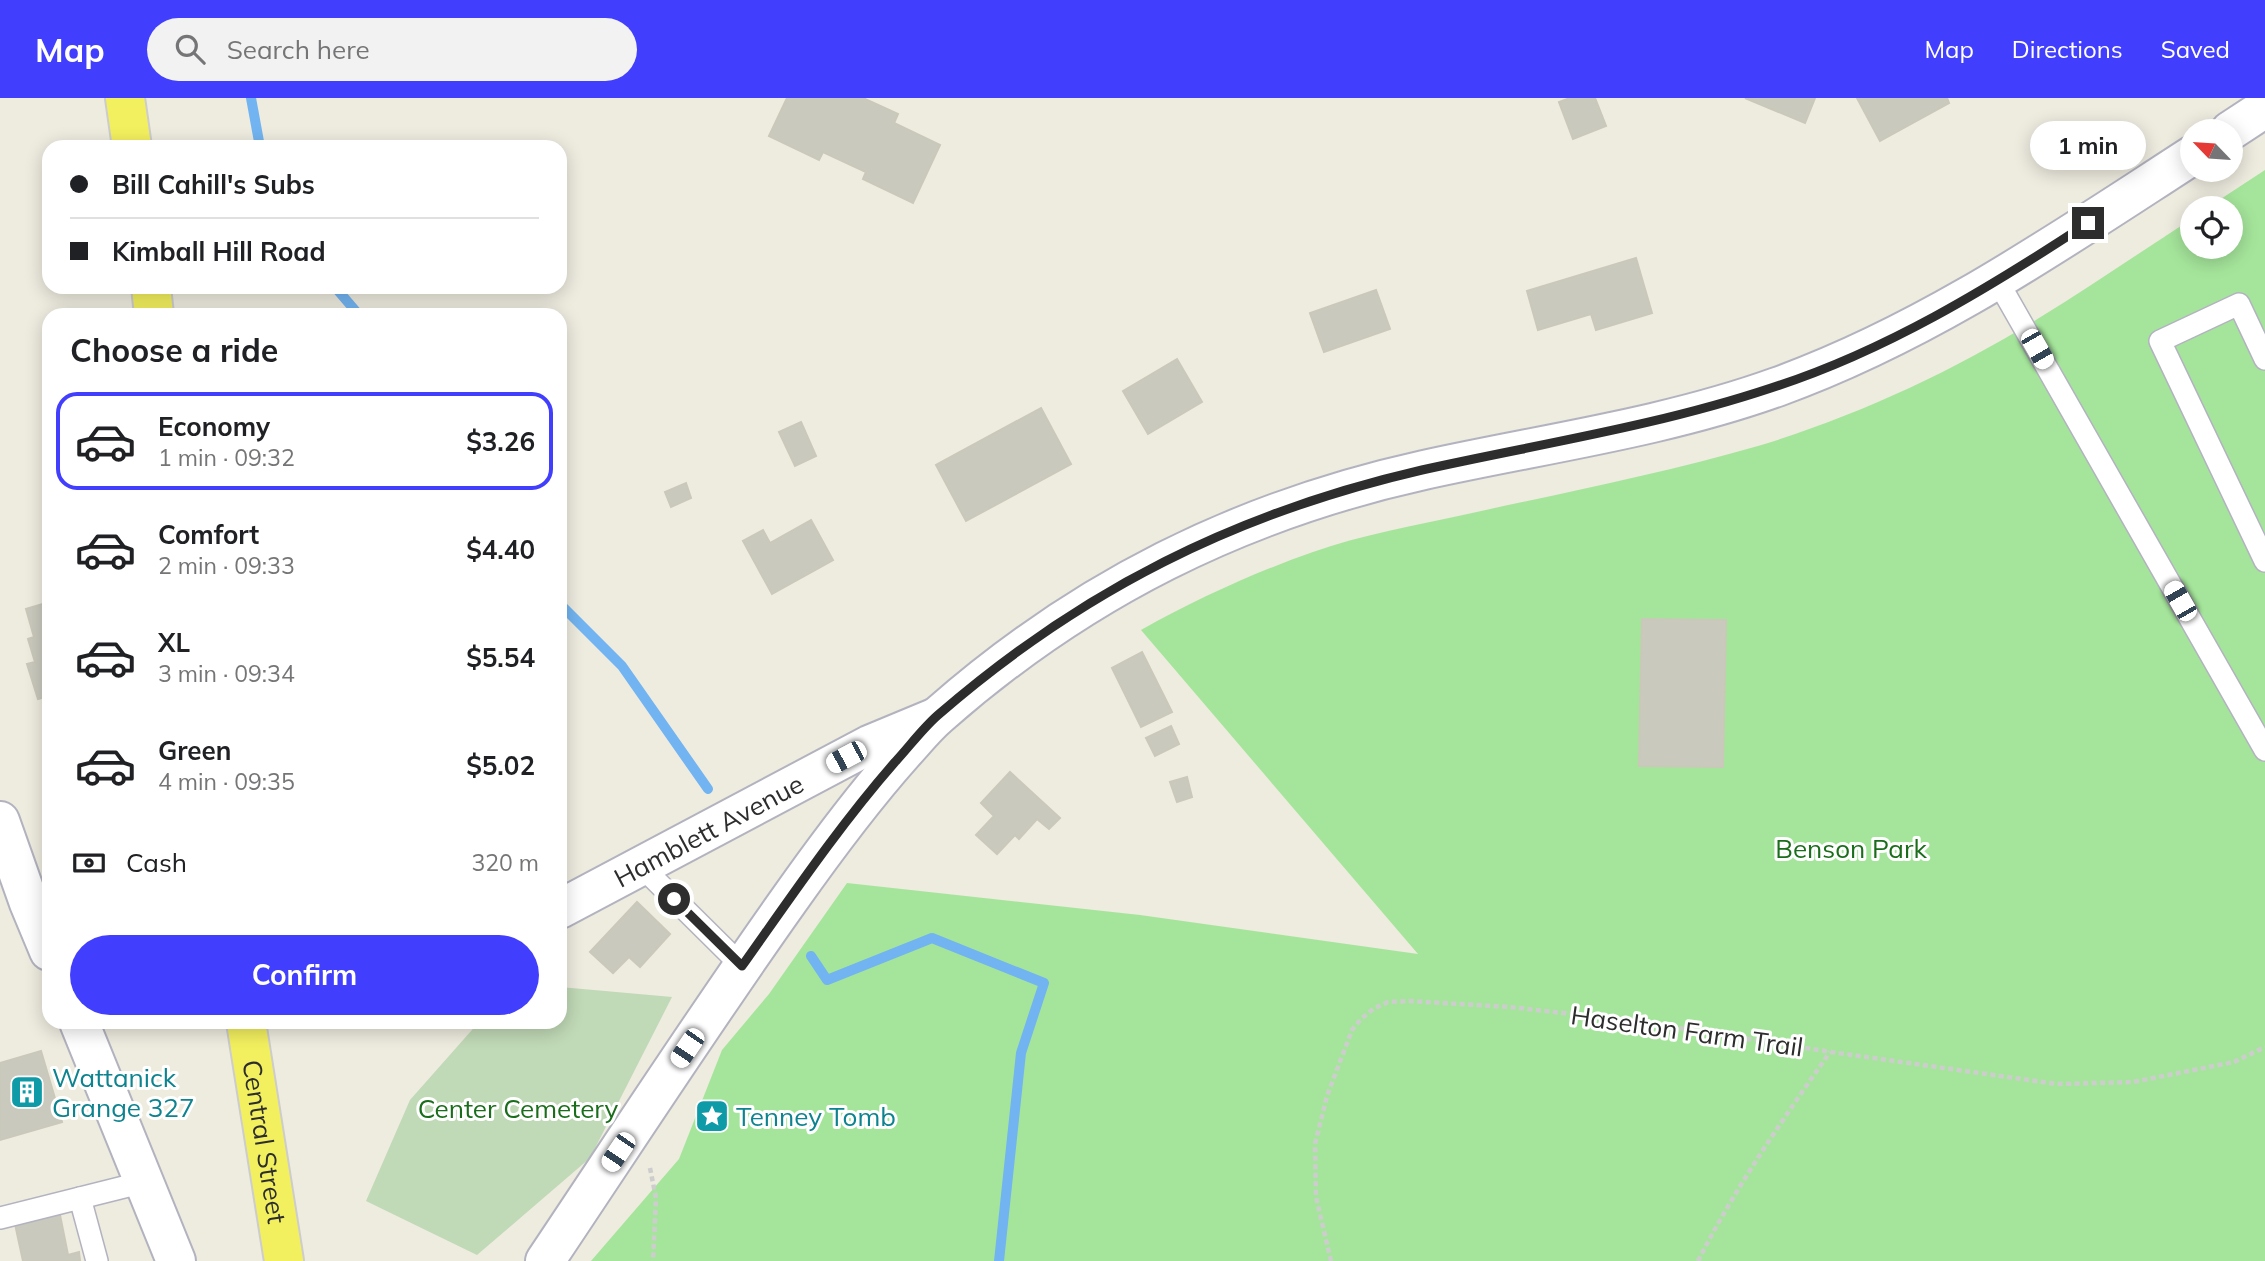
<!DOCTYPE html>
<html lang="en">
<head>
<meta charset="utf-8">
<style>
	body { margin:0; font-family:Mulish,sans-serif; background:#f2f2f2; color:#202124; height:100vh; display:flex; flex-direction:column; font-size:26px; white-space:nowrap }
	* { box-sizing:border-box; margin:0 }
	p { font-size:23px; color:#757577 }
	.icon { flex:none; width:38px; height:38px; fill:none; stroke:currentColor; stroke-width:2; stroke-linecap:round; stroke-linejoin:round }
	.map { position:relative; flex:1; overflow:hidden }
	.details { position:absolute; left:42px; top:210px; width:525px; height:721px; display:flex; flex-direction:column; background:#fff; border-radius:21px; box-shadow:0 4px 18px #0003 }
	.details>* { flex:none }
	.hud { position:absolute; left:42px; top:42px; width:525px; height:154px; border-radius:21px; box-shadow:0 4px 18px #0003; display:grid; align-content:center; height:154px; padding:0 28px; background:#fff }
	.needle { width:46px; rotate:295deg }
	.tools { position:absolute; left:2180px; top:21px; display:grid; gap:14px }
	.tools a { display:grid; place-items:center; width:63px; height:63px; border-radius:50%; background:#fff; box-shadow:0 4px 18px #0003; font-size:35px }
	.end { position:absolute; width:32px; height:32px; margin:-16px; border:9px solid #2d2d2d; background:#fff; box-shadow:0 0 0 4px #fff }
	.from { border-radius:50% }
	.bubble { position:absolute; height:49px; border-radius:24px; background:#fff; box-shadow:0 4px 18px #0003; font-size:23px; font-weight:700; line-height:49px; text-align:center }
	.car { position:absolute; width:21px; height:42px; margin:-21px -10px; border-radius:9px; box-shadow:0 0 5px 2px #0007; background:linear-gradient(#fff 24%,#345 0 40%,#fff 0 76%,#345 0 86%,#fff 0) }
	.hud b { display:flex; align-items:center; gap:24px; height:66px; font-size:26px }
	.hud b+b { border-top:2px solid #e0e0e0 }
	.hud i { width:18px; height:18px; background:#202124 }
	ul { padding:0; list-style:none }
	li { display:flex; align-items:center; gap:21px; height:98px; margin:0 14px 10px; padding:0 14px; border:4px solid transparent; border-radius:21px }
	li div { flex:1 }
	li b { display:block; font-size:26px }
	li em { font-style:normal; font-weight:700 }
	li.current { border-color:#423efd }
	li>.icon { width:63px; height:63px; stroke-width:1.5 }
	h2 { padding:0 28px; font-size:32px; line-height:84px }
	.pay { display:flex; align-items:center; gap:18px; height:77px; padding:0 28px; font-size:26px }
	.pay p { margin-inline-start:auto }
	.button { display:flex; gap:14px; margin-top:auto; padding:14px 28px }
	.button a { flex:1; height:80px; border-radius:42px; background:#423efd; color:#fff; font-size:28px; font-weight:700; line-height:80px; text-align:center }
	header { display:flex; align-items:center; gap:42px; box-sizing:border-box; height:98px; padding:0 35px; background:#423efd; color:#fff }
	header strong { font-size:33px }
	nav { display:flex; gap:38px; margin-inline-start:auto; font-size:24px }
	.search { width:490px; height:63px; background:#f2f2f2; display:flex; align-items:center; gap:18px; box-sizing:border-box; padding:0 24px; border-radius:38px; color:#757577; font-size:26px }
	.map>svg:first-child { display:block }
</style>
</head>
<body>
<header>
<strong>Map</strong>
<div class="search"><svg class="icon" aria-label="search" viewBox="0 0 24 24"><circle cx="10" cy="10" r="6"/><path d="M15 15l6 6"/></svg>Search here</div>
<nav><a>Map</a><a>Directions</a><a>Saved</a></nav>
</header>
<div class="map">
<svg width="2265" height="1163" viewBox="0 0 2265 1163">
	<rect width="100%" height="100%" fill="#eeebdf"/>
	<path fill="#a5e59b" d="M 2265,72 L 2265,1163 L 591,1163 L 679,1061 L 722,952 L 769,896 L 847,785 L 1140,817 L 1418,856 L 1141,532 C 1197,501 1253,475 1313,454 C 1361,437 1413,428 1463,417 C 1562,395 1661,376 1758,348 C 1855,319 1954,273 2039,220 C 2091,188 2142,153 2193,120 L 2193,149 L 2231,149 L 2231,110 L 2207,110 Z"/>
	<path fill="#c0d9b6" d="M 560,889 L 672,899 L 590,1060 L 477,1157 L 366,1103 L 410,1002 L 479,924 L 560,924 Z"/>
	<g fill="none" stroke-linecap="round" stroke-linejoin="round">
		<g stroke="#72b4f1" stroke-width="10">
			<path d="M 251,0 L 260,49"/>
			<path d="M 335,189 L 359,217"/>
			<path d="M 560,506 L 622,568 L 708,691"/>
			<path d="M 811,858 L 827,882 L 932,840 L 1044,885 L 1021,955 L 999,1163"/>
		</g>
	</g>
	<g fill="#cac9be" stroke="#cac8b9" stroke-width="2">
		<path d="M 787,0 L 863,0 L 898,16 L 894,25 L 940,47 L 913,105 L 863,81 L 866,74 L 823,54 L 819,62 L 769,38 Z"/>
		<path d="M 1570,0 L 1595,0 L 1606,28 L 1573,41 L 1559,4 Z"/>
		<path d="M 1745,0 L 1815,0 L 1805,25 Z"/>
		<path d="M 1857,0 L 1947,0 L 1949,5 L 1880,43 Z"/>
		<path d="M 1636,160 L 1652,215 L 1596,232 L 1591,216 L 1538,232 L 1527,193 Z"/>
		<path d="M 1376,192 L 1390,231 L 1324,254 L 1310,215 Z"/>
		<path d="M 1177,261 L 1202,304 L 1148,336 L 1123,293 Z"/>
		<path d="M 1041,310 L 1071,366 L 966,423 L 936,367 Z"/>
		<path d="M 801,324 L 816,358 L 795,368 L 779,334 Z"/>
		<path d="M 686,385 L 691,400 L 671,409 L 665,394 Z"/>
		<path d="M 811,422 L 833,462 L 772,496 L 743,443 L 763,432 L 770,445 Z"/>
		<path d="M 46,505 L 49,515 L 49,598 L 38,601 L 27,566 L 35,564 L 28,541 L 34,539 L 26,511 Z"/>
		<path d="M 1642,521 L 1726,522 L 1723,669 L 1639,668 Z"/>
		<path d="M 1142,554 L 1172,614 L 1141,629 L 1112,570 Z"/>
		<path d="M 1171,628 L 1179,646 L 1155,658 L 1146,640 Z"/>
		<path d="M 1010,674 L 1060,720 L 1049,731 L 1037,721 L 1019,741 L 1015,737 L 997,756 L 976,737 L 994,718 L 981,705 Z"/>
		<path d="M 1187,679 L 1192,699 L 1177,704 L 1170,684 Z"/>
		<path d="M 637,804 L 670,836 L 640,869 L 629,859 L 613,875 L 590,854 Z"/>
		<path d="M 41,953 L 62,1024 L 0,1042 L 0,965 Z"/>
		<path d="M 60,1117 L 68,1157 L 79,1154 L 80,1163 L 23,1163 L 15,1126 Z"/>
	</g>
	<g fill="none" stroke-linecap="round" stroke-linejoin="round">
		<g stroke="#b3b3c0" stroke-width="24">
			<g id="service">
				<path d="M 1997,182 L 2265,652"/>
				<path d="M 2265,261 L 2239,206 L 2160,243 L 2265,463"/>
				<path d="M 640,767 L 742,868"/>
				<path d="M 80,1100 L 97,1163"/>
				<path d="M 0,1120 L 144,1084"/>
			</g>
		</g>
		<g stroke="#b3b3c0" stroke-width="42">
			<g id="minor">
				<path d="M 0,723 L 29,805 L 49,853"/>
				<path id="s1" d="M 560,811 L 869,647 L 934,620"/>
				<path d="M 79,924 L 176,1163"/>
			</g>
		</g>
		<g stroke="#b3b3c0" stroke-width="42">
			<g id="tertiary">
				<path d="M 2230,33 L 2265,10"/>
				<path d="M 545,1163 C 626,1042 705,920 789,802 C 825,751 862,701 903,655 C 915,642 926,628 939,617 C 1081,492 1239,413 1424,372 C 1541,346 1663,330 1777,289 C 1927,235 2060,143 2193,57"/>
			</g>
		</g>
		<g stroke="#cdcdcd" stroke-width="42">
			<g id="primary">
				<path d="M 125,0 L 132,49"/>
				<path d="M 151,189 L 154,217"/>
				<path id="s2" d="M 246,924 L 284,1163"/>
			</g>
		</g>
		<g stroke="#cdcdcd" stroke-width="4.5" stroke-dasharray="5 3.5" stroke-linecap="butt">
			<path d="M 650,1070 L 656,1100 L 653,1163"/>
			<path d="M 1331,1163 L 1316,1099 L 1315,1046 L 1327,998 L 1352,932 L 1361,921 L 1373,911 L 1388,904 L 1410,903 L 1510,909 L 1634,923 L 1831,954 L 2057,986 L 2133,984 L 2234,964 L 2265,949"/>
			<path d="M 1698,1163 C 1735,1090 1783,1021 1830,954"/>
		</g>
		<use href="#service" stroke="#fff" stroke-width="21"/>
		<use href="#minor" stroke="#fff" stroke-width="38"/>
		<use href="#tertiary" stroke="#fff" stroke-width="38"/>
		<use href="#primary" stroke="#f3f05f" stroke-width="38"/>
	</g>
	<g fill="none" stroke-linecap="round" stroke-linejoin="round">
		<path stroke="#2d2d2d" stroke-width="9" d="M 674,801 L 742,868 C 791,799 839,728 895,664 C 909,649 922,631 938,617 C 1082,492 1236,415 1422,372 C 1539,346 1657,328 1771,290 C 1884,254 1989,190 2088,125"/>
	</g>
	<defs>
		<g id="building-square" transform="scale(1.75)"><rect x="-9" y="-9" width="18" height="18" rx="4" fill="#0f9aa8" stroke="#fff"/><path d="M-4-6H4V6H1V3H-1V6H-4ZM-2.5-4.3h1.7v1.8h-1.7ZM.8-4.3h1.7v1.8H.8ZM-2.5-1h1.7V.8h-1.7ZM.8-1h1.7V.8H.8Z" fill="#fff"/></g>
		<g id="sight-square" transform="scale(1.75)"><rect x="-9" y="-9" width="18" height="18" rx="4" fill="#0f9aa8" stroke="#fff"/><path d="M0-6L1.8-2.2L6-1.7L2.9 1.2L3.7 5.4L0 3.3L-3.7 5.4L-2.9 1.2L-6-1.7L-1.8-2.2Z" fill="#fff"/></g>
	</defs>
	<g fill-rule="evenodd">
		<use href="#building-square" x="27" y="994"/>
		<use href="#sight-square" x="712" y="1018"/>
	</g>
	<g text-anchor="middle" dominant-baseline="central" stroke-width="6" stroke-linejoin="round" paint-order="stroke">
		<g font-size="26" fill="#2d2d2d" stroke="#fff">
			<text stroke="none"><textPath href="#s1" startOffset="168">Hamblett Avenue</textPath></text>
			<text transform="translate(1687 933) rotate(8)">Haselton Farm Trail</text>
			<text stroke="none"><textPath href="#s2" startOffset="121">Central Street</textPath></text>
		</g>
		<g font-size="26" fill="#1a6d1a" stroke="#fff">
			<text x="1851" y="750">Benson Park</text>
			<text x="518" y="1010">Center Cemetery</text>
		</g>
		<g font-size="26" fill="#0d838f" stroke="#fff" text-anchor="start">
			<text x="52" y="979">Wattanick<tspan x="52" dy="30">Grange 327</tspan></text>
			<text x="736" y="1018">Tenney Tomb</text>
		</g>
	</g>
</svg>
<div class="tools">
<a><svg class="needle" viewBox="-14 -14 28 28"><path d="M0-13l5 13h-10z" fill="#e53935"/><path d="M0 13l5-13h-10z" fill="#757577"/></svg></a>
<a><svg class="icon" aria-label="locate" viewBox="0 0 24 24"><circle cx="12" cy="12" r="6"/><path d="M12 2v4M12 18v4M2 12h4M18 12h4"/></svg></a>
</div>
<i class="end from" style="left:674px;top:801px"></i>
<i class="end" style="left:2088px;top:125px"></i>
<div class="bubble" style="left:2030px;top:23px;width:116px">1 min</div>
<i class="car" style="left:2037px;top:251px;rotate:150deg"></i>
<i class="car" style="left:2180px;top:503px;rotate:330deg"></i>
<i class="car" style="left:846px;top:659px;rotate:242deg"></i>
<i class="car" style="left:687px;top:950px;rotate:214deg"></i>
<i class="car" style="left:618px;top:1054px;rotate:214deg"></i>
<div class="hud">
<b><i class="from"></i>Bill Cahill's Subs</b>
<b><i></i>Kimball Hill Road</b>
</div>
<section class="details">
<h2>Choose a ride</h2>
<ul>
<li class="current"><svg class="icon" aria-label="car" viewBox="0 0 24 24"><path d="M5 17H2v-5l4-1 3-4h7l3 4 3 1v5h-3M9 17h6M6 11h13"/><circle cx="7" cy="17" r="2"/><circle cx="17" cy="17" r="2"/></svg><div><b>Economy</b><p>1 min · 09:32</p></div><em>$3.26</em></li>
<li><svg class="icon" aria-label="car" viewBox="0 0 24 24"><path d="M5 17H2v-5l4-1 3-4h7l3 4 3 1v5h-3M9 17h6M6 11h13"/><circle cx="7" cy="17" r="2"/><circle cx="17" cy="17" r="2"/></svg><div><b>Comfort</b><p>2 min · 09:33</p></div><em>$4.40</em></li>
<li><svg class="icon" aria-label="car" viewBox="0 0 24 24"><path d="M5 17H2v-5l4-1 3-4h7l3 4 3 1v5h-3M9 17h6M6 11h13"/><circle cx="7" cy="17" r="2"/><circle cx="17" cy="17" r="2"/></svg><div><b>XL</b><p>3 min · 09:34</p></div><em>$5.54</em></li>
<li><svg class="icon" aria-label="car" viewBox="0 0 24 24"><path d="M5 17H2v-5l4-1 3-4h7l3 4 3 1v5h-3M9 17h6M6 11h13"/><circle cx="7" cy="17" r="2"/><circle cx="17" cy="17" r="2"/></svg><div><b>Green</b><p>4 min · 09:35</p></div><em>$5.02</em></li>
</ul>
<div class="pay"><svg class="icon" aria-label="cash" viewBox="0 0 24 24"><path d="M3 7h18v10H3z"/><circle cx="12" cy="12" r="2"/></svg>Cash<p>320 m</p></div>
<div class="button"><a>Confirm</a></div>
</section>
</div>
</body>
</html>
